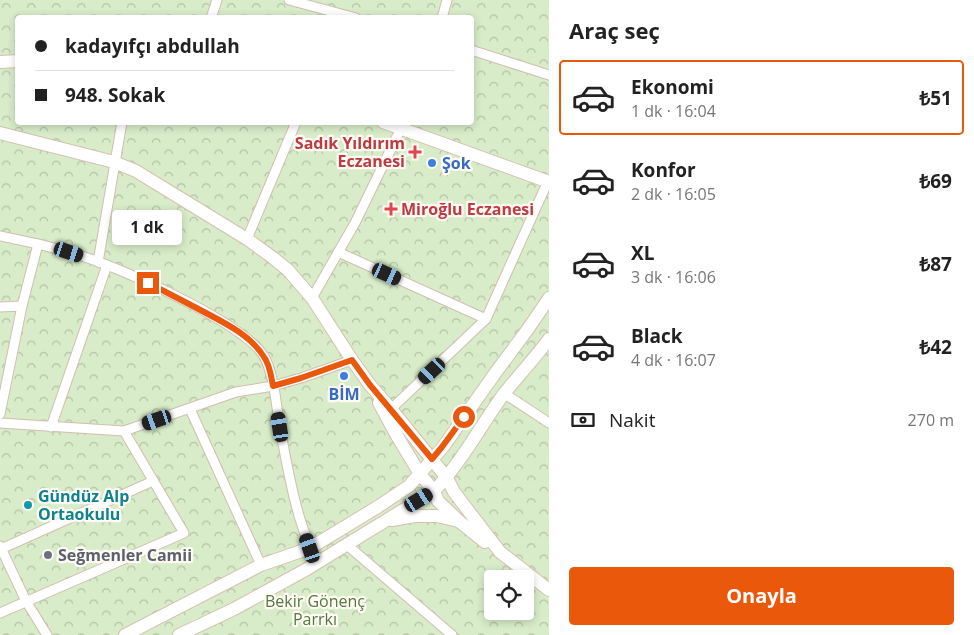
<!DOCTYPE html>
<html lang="tr">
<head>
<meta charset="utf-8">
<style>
	body { margin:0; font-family:"Open Sans",sans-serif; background:#f2f2f2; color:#222; height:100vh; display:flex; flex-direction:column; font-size:19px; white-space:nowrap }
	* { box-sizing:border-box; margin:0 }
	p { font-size:16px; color:#767676 }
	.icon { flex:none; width:28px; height:28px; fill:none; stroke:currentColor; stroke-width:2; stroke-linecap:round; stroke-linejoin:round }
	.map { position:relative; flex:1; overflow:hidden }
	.details { display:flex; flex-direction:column; background:#fff; width:425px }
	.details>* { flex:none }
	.banner { position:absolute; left:15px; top:15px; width:459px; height:110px; border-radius:5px; box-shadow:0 2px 8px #0003; display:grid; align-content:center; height:110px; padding:0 20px; background:#fff }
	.controls { position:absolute; left:484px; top:570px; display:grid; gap:10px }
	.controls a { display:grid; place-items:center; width:50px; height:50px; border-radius:5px; background:#fff; box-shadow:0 2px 8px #0003; font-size:25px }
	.end { position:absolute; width:22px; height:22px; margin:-11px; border:6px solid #ea580c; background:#fff; box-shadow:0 0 0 2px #fff }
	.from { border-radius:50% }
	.bubble { position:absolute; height:35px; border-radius:5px; background:#fff; box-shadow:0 2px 8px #0003; font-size:16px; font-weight:700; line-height:35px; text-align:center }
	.car { position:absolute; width:15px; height:30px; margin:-15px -8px; border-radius:6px; box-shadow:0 0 4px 1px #0007; background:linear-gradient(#222 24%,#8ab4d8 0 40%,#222 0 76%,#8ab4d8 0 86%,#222 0) }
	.banner b { display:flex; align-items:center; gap:18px; height:48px; font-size:19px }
	.banner b+b { border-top:1px solid #e0e0e0 }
	.banner i { width:12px; height:12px; background:#222 }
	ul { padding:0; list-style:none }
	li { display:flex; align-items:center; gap:15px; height:75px; margin:0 10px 8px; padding:0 10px; border:2px solid transparent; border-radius:5px }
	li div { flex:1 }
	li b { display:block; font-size:19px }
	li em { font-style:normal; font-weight:700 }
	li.active { border-color:#ea580c }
	li>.icon { width:45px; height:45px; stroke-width:1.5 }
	h2 { padding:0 20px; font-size:22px; line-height:60px }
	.pay { display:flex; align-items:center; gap:12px; height:55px; padding:0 20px; font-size:19px }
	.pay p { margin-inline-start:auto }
	.cta { display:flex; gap:10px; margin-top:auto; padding:10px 20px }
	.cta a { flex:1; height:58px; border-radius:5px; background:#ea580c; color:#fff; font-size:20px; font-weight:700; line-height:58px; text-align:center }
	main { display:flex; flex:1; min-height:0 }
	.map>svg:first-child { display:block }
</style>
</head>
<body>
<main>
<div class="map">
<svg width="549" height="635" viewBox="0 0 549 635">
	<defs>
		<pattern id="park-crowns" width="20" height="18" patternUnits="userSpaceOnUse" patternTransform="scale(1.25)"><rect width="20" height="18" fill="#d8ecc9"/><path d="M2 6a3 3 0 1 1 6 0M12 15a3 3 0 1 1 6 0" fill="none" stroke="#b4c2a5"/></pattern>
	</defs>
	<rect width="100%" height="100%" fill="#fdf6ec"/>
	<path fill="url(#park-crowns)" fill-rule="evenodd" d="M 0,0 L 549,0 L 549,635 L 0,635 ZM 18,18 L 471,18 L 471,122 L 18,122 ZM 492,579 L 525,579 L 525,611 L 492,611 Z"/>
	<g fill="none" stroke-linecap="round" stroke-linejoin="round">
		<g stroke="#d1beb0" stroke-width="11">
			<g id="street">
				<path d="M 289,0 L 356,18"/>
				<path d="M 211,18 L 217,0"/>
				<path d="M 442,18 L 447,0"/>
				<path d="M 471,50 L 549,75"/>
				<path d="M 0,236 C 34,243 67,250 99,262 C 134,275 252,327 266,360 C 275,381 276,405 280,427 C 285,455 290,484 298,512 C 301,524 306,536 310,548"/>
				<path d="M 247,239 L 296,122"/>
				<path d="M 338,252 L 486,319 L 548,181"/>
				<path d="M 98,262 L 122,122"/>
				<path d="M 312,298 L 355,223 L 404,122"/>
				<path d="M 0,307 L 22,306"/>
				<path d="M 505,394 L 549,423"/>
				<path d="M 190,409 L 261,565"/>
				<path d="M 391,409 L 486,319"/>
				<path d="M 0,414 L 22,306 L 38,244"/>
				<path d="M 0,423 L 124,431 L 184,533 L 0,613"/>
				<path d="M 51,427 L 107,265"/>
				<path d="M 124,431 L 236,392 L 273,386 L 301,378 L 352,360"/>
				<path d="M 347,545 L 452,635"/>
				<path d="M 0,546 L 26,601 L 47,635"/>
				<path d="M 1,549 L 153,481"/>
			</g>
		</g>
		<g stroke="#d6c0b0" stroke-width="14">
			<g id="secondary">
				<path d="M 0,62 L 18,61"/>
				<path d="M 383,122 L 549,182"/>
				<path d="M 0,133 L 114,162 L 136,171 L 247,239 L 272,257 L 288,270 L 312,298 L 352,360 L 370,385 L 391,409 L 447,478 L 454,492 L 500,552 L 549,590"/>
				<path d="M 379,403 L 397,436 L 420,474 L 434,491 L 438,501 L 460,522 L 485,542"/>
				<path d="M 392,520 L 415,516 L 437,516 L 458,521"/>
				<path d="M 125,635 L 261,565 L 310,548 L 379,506 L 409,486 L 443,447 L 496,372 L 528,329 L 549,298"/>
				<path d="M 179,635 L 234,609 L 307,569 L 434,491 C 461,463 480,427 503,395 C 518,376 535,358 549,339"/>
			</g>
		</g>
		<use href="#street" stroke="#fff" stroke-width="9"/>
		<use href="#secondary" stroke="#fff" stroke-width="12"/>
	</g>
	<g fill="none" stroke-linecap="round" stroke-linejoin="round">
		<path stroke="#ea580c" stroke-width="6" d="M 148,283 C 168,293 187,303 206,313 C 227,324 251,336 264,357 C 270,365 271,376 273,386 L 301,378 L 352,360 L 370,385 L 432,459 L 442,447 L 464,417"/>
	</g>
	<g fill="#e0444e" stroke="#fffaf3" stroke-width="2">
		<path d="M412.5 144.5h5v5h5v5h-5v5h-5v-5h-5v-5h5z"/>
		<path d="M388.5 201.5h5v5h5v5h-5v5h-5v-5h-5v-5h5z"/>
	</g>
	<g fill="#3f7fe0" stroke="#fffaf3" stroke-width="2">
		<circle cx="432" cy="163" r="5"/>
		<circle cx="344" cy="376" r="5"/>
	</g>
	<circle fill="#0f9aa8" stroke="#fffaf3" stroke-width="2" cx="28" cy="505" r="5"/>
	<circle fill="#6b7280" stroke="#fffaf3" stroke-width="2" cx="48" cy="555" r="5"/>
	<g text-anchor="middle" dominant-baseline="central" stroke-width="4.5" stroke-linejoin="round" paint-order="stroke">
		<g font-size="16" font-weight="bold" fill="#be3a42" stroke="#fffaf3" text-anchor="end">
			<text x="405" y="143">Sadık Yıldırım<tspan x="405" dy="18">Eczanesi</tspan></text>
			<text x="401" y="209" text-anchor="start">Miroğlu Eczanesi</text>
		</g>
		<g font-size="16" font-weight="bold" fill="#366cbe" stroke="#fffaf3" text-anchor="start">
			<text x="442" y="163">Şok</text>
			<text x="344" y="394" text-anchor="middle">BİM</text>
		</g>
		<g font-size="16" font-weight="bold" fill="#0d838f" stroke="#fffaf3" text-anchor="start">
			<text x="38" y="496">Gündüz Alp<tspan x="38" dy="18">Ortaokulu</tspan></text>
		</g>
		<g font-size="16" font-weight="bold" fill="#5b616d" stroke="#fffaf3" text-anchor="start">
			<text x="58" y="555">Seğmenler Camii</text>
		</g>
		<g font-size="16" fill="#537a41" stroke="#fffaf3">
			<text x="315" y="601">Bekir Gönenç<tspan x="315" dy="18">Parrkı</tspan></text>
		</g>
	</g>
</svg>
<div class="controls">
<a><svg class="icon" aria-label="locate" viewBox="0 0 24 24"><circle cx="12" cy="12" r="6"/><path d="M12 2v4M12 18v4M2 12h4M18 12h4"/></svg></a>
</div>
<i class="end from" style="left:464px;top:417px"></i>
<i class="end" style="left:148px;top:283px"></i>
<div class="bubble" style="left:112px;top:210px;width:70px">1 dk</div>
<i class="car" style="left:69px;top:252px;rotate:108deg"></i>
<i class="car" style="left:387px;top:274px;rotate:115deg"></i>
<i class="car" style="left:432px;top:371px;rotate:227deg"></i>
<i class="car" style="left:157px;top:420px;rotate:251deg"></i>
<i class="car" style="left:280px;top:427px;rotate:351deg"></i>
<i class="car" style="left:419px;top:500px;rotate:59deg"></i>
<i class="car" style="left:310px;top:548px;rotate:341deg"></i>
<div class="banner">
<b><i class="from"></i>kadayıfçı abdullah</b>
<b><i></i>948. Sokak</b>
</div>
</div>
<section class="details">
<h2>Araç seç</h2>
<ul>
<li class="active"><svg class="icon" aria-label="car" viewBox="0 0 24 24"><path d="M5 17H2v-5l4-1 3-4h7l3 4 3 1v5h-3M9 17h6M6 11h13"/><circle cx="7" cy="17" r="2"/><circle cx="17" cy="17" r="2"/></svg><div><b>Ekonomi</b><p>1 dk · 16:04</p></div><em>₺51</em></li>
<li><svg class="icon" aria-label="car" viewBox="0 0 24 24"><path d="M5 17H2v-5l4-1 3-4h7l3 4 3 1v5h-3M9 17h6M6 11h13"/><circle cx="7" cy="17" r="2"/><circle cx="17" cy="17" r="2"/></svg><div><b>Konfor</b><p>2 dk · 16:05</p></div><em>₺69</em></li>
<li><svg class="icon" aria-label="car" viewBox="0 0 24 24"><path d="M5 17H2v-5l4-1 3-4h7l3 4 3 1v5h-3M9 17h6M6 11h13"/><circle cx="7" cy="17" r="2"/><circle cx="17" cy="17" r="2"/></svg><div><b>XL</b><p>3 dk · 16:06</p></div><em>₺87</em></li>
<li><svg class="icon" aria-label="car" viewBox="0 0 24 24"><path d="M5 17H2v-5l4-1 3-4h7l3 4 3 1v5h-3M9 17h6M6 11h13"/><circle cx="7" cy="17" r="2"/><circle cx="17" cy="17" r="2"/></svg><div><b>Black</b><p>4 dk · 16:07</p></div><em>₺42</em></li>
</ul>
<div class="pay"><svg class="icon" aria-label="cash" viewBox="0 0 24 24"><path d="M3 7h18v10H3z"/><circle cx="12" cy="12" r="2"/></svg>Nakit<p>270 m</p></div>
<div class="cta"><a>Onayla</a></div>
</section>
</main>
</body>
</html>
